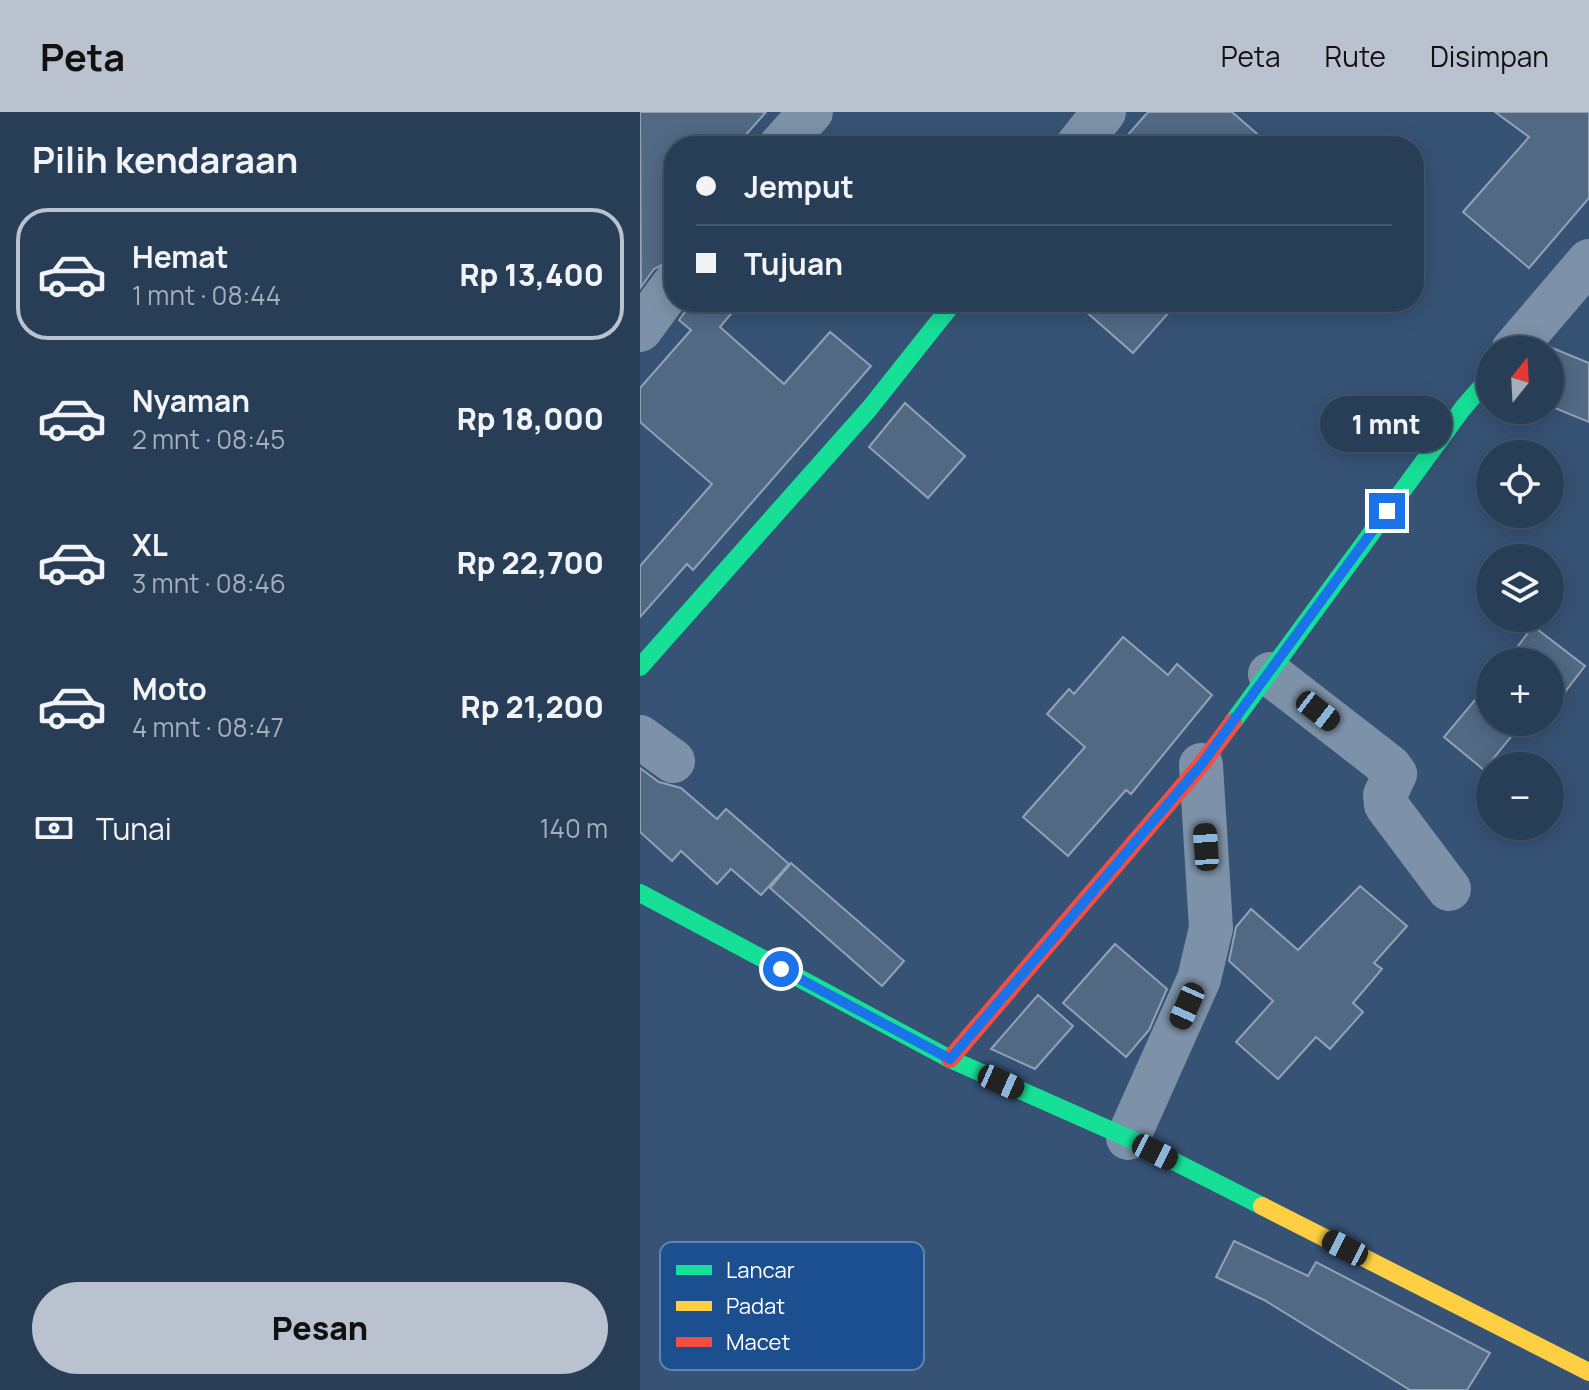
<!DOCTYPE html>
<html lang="id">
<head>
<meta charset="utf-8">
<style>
	body { margin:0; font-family:Manrope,sans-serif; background:#344961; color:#f1f3f6; height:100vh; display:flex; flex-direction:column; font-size:30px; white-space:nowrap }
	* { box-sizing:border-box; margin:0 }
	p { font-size:26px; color:#a5aeba }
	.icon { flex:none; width:44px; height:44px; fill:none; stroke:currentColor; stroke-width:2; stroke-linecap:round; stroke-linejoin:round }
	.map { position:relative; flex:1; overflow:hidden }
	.drawer { display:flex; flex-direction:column; background:#283e57; width:640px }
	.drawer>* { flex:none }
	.guide { position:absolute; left:24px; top:24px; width:760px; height:176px; border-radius:32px; box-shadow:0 4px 20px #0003,0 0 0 2px #44576d; display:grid; align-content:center; height:176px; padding:0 32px; background:#283e57 }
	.needle { width:52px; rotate:18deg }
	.buttons { position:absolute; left:836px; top:224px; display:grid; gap:16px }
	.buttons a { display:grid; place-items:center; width:88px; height:88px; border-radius:50%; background:#283e57; box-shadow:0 4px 20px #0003,0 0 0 2px #44576d; font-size:40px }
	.end { position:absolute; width:36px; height:36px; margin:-18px; border:10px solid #1a73e8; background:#fff; box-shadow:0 0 0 4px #fff }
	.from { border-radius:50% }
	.bubble { position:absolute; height:56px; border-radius:28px; background:#283e57; box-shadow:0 4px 20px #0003,0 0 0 2px #44576d; font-size:26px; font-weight:800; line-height:56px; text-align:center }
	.car { position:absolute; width:24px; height:48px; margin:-24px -12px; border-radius:10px; box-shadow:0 0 6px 2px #0007; background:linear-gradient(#222 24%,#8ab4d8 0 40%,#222 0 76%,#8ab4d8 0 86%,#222 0) }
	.guide b { display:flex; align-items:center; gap:28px; height:76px; font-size:30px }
	.guide b+b { border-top:2px solid #44576d }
	.guide i { width:20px; height:20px; background:#f1f3f6 }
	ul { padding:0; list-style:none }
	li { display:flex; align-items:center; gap:24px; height:132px; margin:0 16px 12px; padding:0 16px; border:4px solid transparent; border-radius:32px }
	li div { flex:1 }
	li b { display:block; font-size:30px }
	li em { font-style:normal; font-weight:800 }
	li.active { border-color:#b9c2ce }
	li>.icon { width:72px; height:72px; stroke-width:1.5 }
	h2 { padding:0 32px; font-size:36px; line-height:96px }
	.pay { display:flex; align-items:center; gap:20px; height:88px; padding:0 32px; font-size:30px }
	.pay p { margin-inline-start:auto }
	.action { display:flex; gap:16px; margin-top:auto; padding:16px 32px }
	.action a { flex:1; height:92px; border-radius:48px; background:#b9c2ce; color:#111; font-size:32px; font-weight:800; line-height:92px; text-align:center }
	header { display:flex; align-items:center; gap:48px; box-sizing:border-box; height:112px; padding:0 40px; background:#b9c2ce; color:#111 }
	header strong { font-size:38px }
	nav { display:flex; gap:44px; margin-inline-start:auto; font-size:28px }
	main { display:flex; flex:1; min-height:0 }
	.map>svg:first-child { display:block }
</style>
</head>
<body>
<header>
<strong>Peta</strong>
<nav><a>Peta</a><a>Rute</a><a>Disimpan</a></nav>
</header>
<main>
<section class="drawer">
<h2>Pilih kendaraan</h2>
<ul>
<li class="active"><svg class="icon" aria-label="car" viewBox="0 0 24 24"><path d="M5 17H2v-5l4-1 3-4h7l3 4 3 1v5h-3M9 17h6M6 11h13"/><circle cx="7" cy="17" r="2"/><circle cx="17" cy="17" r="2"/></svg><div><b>Hemat</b><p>1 mnt · 08:44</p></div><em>Rp 13,400</em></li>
<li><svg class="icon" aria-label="car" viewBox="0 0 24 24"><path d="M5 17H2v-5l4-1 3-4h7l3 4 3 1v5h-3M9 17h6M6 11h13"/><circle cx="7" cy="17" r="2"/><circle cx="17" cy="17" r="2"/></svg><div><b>Nyaman</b><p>2 mnt · 08:45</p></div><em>Rp 18,000</em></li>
<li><svg class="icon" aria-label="car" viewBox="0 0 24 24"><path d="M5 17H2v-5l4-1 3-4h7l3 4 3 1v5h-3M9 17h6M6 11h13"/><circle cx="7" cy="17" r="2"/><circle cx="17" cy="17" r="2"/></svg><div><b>XL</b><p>3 mnt · 08:46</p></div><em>Rp 22,700</em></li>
<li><svg class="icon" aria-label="car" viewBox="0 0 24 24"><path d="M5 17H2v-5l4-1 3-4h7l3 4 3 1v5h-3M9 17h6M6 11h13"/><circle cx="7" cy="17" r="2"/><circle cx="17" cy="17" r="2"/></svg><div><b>Moto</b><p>4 mnt · 08:47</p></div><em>Rp 21,200</em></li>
</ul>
<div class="pay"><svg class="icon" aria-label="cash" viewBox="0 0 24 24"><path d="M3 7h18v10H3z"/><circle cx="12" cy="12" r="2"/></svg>Tunai<p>140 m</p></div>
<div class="action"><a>Pesan</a></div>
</section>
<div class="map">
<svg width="949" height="1278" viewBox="0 0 949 1278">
	<rect width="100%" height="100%" fill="#365274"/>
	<g fill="#526984" stroke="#92a2b6" stroke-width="2">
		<path d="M 0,0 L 126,0 L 96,34 L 34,34 L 34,147 L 14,157 L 1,175 Z"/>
		<path d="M 508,0 L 592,0 L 631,34 L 478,34 Z"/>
		<path d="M 855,0 L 949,0 L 949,86 L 889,156 L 823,100 L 889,25 Z"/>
		<path d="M 52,190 L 101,190 L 80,215 L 144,272 L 190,220 L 231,254 L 53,458 L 47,452 L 0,505 L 0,454 L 72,372 L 0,310 L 0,276 L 51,218 L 39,208 Z"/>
		<path d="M 435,190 L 538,190 L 493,241 Z"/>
		<path d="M 910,235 L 949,251 L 949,310 L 910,294 Z"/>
		<path d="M 265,291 L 325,344 L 288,386 L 229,335 Z"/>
		<path d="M 893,514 L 945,554 L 914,594 L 910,591 L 910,550 L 866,550 Z"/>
		<path d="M 483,525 L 528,563 L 537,552 L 572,583 L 491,682 L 486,678 L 428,744 L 383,705 L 445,635 L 407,602 L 429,577 L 434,582 Z"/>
		<path d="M 850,570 L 850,610 L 883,610 L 844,658 L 804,625 Z"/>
		<path d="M 0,656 L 19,670 L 41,676 L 77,707 L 86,697 L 149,752 L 121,783 L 91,757 L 77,772 L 41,739 L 32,749 L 0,720 Z"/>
		<path d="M 151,751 L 264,849 L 242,874 L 130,776 Z"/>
		<path d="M 720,774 L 767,814 L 734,851 L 742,857 L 713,891 L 723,900 L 690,937 L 676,925 L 638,967 L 596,930 L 633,889 L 589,849 L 596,815 L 611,797 L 658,838 Z"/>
		<path d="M 475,832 L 527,877 L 509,918 L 486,945 L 423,891 Z"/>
		<path d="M 398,883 L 433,914 L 395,957 L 351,937 Z"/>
		<path d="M 594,1129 L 668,1164 L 676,1150 L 850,1241 L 827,1278 L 770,1278 L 624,1188 L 576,1165 Z"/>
	</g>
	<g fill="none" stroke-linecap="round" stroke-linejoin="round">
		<g stroke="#7d92a8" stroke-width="44">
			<path d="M 140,34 L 171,0"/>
			<path d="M 437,34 L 464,0"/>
			<path d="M 0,218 L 34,172"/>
			<path d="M 873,238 L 949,149"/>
			<path d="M 630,562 L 750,655 L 755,662 L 745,683 L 746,693 L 809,777"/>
			<path d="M 0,625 L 33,649"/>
			<path d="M 488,1026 L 559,867 L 571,816 L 561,653"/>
		</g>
		<g stroke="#16e098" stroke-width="18">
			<path d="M 0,555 L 229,297 L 314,190"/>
			<path d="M 593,610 L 823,296 L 850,265"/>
			<path d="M 0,781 L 310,947 L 488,1026 L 622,1094"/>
		</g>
		<path stroke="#ffcf43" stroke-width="18" d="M 622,1094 L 949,1260"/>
		<path stroke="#f24e42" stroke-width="18" d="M 310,947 L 561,653 L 593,610"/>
	</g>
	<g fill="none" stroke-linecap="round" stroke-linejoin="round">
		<path stroke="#1a73e8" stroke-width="10" d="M 141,857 L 310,947 L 561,653 L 747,399"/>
	</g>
	<rect x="20" y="1130" width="264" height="128" rx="12" fill="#1b4f8f" stroke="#5f84b1" stroke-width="2"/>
	<rect x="36" y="1153" width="36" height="10" fill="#16e098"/>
	<rect x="36" y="1189" width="36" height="10" fill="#ffcf43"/>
	<rect x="36" y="1225" width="36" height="10" fill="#f24e42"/>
	<g font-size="22" fill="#fff">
		<text x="86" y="1166">Lancar</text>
		<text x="86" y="1202">Padat</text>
		<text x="86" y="1238">Macet</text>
	</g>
</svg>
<div class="buttons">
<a><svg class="needle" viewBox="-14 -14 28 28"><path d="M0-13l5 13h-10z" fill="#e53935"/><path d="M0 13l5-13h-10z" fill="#a5aeba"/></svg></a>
<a><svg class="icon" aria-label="locate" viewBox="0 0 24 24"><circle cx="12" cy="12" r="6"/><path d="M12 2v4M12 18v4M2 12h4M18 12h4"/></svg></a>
<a><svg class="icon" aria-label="layers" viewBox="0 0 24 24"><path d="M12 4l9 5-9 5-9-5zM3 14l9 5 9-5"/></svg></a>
<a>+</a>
<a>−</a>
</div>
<i class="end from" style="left:141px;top:857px"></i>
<i class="end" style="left:747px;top:399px"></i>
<div class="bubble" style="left:680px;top:284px;width:132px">1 mnt</div>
<i class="car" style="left:678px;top:599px;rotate:128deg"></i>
<i class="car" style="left:566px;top:735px;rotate:356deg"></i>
<i class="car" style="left:547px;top:894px;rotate:204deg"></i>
<i class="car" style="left:361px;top:970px;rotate:114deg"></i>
<i class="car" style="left:515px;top:1040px;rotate:117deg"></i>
<i class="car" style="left:705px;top:1136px;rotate:297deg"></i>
<div class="guide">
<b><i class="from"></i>Jemput</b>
<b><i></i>Tujuan</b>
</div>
</div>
</main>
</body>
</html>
